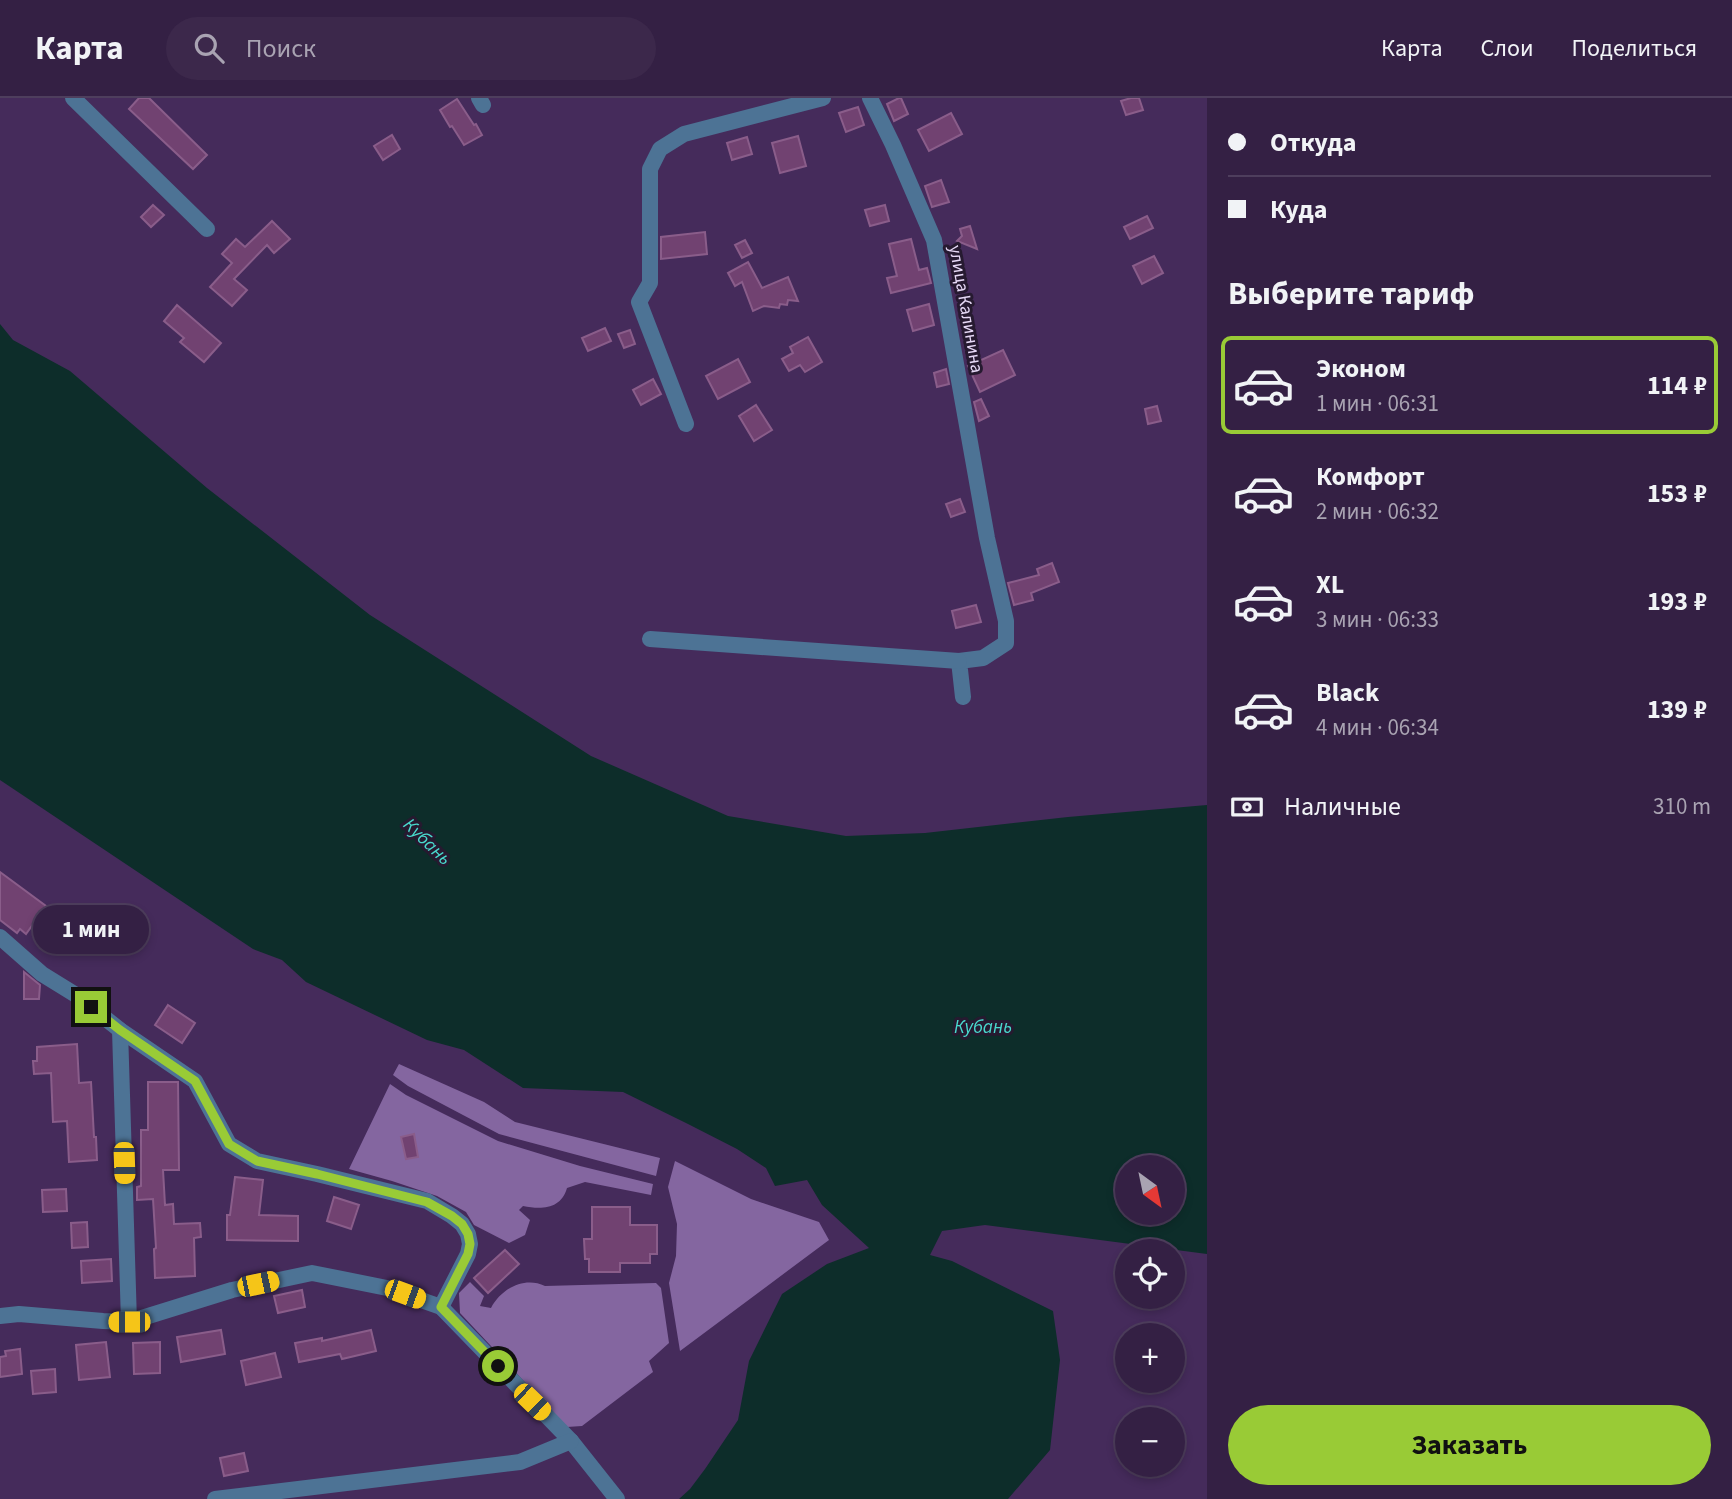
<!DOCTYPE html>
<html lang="ru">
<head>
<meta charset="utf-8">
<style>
	body { margin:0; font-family:"Source Sans 3",sans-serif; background:#3c284b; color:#f1f3f6; height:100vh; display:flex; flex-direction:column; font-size:26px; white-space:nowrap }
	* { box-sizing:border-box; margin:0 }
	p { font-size:23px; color:#a9a3b2 }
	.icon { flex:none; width:38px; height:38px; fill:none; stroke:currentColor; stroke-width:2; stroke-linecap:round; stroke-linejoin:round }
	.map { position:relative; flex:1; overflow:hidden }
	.side { display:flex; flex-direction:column; background:#342044; width:525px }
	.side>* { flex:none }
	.top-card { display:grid; align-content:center; height:154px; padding:0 21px; background:#342044 }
	.needle { width:46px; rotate:147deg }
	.tools { position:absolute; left:1115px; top:1057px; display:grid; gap:14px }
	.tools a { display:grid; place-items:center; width:70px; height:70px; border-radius:50%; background:#342044; box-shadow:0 4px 10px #0003,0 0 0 2px #4e3e5d; font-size:35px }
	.end { position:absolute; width:32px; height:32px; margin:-16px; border:9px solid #99cb36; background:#111; box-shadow:0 0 0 4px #111 }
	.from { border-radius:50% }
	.bubble { position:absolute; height:49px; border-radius:24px; background:#342044; box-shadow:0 4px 10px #0003,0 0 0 2px #4e3e5d; font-size:23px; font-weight:700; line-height:49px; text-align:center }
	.car { position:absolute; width:21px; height:42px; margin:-21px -10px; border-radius:9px; box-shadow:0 0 5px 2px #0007; background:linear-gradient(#f5c518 24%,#345 0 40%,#f5c518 0 76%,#345 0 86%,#f5c518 0) }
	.top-card b { display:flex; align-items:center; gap:24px; height:66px; font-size:26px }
	.top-card b+b { border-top:2px solid #4e3e5d }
	.top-card i { width:18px; height:18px; background:#f1f3f6 }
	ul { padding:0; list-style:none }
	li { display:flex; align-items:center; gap:21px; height:98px; margin:0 14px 10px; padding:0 7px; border:4px solid transparent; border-radius:10px }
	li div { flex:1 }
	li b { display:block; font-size:26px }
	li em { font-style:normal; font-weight:700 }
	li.active { border-color:#99cb36 }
	li>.icon { width:63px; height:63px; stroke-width:1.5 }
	h2 { padding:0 21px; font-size:32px; line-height:84px }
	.pay { display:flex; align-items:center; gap:18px; height:77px; padding:0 21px; font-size:26px }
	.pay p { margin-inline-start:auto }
	.cta { display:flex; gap:14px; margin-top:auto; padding:14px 21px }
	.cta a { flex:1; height:80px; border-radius:42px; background:#99cb36; color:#111; font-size:28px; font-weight:700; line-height:80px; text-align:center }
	header { display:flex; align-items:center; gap:42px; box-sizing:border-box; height:98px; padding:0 35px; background:#342044; border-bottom:2px solid #4e3e5d }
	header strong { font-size:33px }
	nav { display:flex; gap:38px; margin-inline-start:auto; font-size:24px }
	.search { width:490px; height:63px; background:#3c284b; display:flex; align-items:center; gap:18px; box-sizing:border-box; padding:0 24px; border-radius:38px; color:#a9a3b2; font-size:26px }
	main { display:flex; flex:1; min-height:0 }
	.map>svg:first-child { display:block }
</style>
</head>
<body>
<header>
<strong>Карта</strong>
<div class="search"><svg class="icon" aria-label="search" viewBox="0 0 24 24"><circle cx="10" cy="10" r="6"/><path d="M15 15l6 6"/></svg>Поиск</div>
<nav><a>Карта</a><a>Слои</a><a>Поделиться</a></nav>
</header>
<main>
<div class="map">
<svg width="1207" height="1401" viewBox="0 0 1207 1401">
	<rect width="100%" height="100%" fill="#452b5b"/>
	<g fill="#8466a0">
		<path d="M 399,966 L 484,1004 L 515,1024 L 660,1060 L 656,1078 L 499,1036 L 408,988 L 393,977 Z"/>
		<path d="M 390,986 L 406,997 L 498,1043 L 580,1068 L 653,1086 L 651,1097 L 585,1084 L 567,1090 C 561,1111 542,1112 523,1108 L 519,1112 L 530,1122 L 525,1137 L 509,1145 L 474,1127 L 466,1114 L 437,1098 L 392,1083 L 349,1071 Z"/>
		<path d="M 675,1063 L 751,1101 L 819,1124 L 829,1142 L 680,1253 L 669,1185 L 676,1158 L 677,1126 L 668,1089 Z"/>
		<path d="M 470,1184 L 484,1198 L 480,1208 L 491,1210 C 501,1191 524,1178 545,1188 L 656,1185 L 661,1190 L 669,1245 L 649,1263 L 653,1274 L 582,1328 L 567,1329 L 460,1215 L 459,1195 Z"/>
	</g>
	<path fill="#0d2d2a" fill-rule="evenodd" d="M 0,226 L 13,242 L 70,273 L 207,390 L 370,517 L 591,658 L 728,718 L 846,738 L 925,735 L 1068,719 L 1207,707 L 1207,1156 L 985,1127 L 942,1133 L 930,1157 L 952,1163 L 1053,1213 L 1060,1262 L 1050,1352 L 1008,1401 L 679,1401 L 690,1391 L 705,1371 L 738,1322 L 749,1263 L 782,1196 L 827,1166 L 869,1150 L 822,1107 L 807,1082 L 775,1088 L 766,1070 L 737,1051 L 688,1026 L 623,994 L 523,990 L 464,952 L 427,942 L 306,884 L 282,862 L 253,851 L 0,682 ZM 1127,1069 L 1172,1069 L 1172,1115 L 1127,1115 Z"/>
	<g fill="#714271" stroke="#8a5d8a" stroke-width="2">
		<path d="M 139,0 L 149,0 L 207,57 L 193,71 L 129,11 Z"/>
		<path d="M 899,0 L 901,0 L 908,16 L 894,23 L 887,6 Z"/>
		<path d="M 1131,0 L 1139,0 L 1143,12 L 1126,17 L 1121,3 Z"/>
		<path d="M 457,1 L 474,27 L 476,26 L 482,37 L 464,47 L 452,28 L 450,29 L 440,12 Z"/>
		<path d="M 858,9 L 864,27 L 846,34 L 839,15 Z"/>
		<path d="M 951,15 L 962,36 L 929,53 L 918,32 Z"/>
		<path d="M 392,37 L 400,51 L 383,62 L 374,48 Z"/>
		<path d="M 798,38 L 806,68 L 780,75 L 772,45 Z"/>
		<path d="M 747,39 L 752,56 L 732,62 L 727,45 Z"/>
		<path d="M 941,82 L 949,104 L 932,109 L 925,88 Z"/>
		<path d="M 153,107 L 164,117 L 151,129 L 141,119 Z"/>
		<path d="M 885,107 L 889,123 L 870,128 L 865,112 Z"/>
		<path d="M 1147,118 L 1153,130 L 1130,141 L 1124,129 Z"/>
		<path d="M 272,123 L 290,141 L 274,155 L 267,147 L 234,181 L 247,192 L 232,208 L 210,189 L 232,165 L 222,156 L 236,141 L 245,149 Z"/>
		<path d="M 970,128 L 977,151 L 957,143 L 962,138 L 960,131 Z"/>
		<path d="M 705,134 L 707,156 L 661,161 L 661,139 Z"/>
		<path d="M 911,141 L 919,172 L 927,170 L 931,185 L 891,195 L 887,180 L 897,178 L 889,146 Z"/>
		<path d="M 745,142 L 752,155 L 742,160 L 735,147 Z"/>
		<path d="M 1154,158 L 1163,175 L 1142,186 L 1133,168 Z"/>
		<path d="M 748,164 L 762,190 L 788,179 L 798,203 L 788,202 L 787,207 L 780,206 L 779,210 L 764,208 L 753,213 L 742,184 L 735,188 L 728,175 Z"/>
		<path d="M 929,206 L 934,227 L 913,233 L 907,212 Z"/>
		<path d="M 177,207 L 221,245 L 204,264 L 180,244 L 184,240 L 164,223 Z"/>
		<path d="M 605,230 L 611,243 L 588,253 L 582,240 Z"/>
		<path d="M 630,232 L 635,246 L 624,250 L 618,236 Z"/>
		<path d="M 808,239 L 822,264 L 805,274 L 800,267 L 789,273 L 782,261 L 793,255 L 790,249 Z"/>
		<path d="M 1003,252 L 1015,277 L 980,294 L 968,268 Z"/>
		<path d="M 738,261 L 750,284 L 718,301 L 706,278 Z"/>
		<path d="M 946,271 L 949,286 L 937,289 L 934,275 Z"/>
		<path d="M 653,281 L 661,296 L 641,307 L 633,292 Z"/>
		<path d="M 981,301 L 989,318 L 979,323 L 974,304 Z"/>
		<path d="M 756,307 L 772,332 L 754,343 L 739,318 Z"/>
		<path d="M 1157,308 L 1161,323 L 1148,326 L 1145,311 Z"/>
		<path d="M 960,401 L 965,414 L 951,419 L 946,406 Z"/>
		<path d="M 1052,465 L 1059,484 L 1031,495 L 1033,502 L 1014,507 L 1008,485 L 1039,477 L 1037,471 Z"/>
		<path d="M 976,507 L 981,524 L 956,530 L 952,513 Z"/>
		<path d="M 0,774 L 46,808 L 26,836 L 20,831 L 17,835 L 0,822 Z"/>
		<path d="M 24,874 L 40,887 L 39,901 L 24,901 Z"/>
		<path d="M 168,907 L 195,925 L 182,945 L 155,927 Z"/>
		<path d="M 77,946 L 79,985 L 91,984 L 94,1039 L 96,1039 L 97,1062 L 69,1064 L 67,1023 L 53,1024 L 51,975 L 34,976 L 33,963 L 37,963 L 37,949 Z"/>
		<path d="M 148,984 L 178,984 L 179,1072 L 163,1072 L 165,1107 L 173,1106 L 174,1126 L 200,1125 L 201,1139 L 194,1140 L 195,1178 L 155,1180 L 154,1151 L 156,1150 L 153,1101 L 137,1102 L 137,1089 L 141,1088 L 141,1032 L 148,1032 Z"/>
		<path d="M 414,1036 L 418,1059 L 406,1061 L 401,1039 Z"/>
		<path d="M 235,1079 L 263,1082 L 259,1117 L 298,1118 L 298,1143 L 227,1142 L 227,1117 L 230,1117 Z"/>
		<path d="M 66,1091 L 67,1113 L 43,1114 L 42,1092 Z"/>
		<path d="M 334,1099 L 359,1107 L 351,1131 L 327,1123 Z"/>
		<path d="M 592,1109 L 630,1109 L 630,1127 L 657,1127 L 657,1156 L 650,1156 L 650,1165 L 620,1165 L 620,1174 L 589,1174 L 589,1161 L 585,1161 L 584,1141 L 592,1141 Z"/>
		<path d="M 87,1124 L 88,1149 L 72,1150 L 71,1125 Z"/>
		<path d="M 505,1152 L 519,1166 L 488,1195 L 474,1180 Z"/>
		<path d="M 111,1161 L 112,1183 L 82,1185 L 81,1163 Z"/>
		<path d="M 302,1192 L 305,1209 L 278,1215 L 274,1198 Z"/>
		<path d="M 221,1232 L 225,1256 L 181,1264 L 177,1239 Z"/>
		<path d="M 371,1232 L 376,1253 L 342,1261 L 340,1256 L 299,1264 L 295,1245 L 322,1240 L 322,1243 Z"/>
		<path d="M 106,1244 L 110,1279 L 79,1282 L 76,1247 Z"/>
		<path d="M 160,1244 L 160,1275 L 134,1276 L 133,1245 Z"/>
		<path d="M 20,1251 L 22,1276 L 0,1279 L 0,1259 L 6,1258 L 5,1253 Z"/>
		<path d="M 275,1255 L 281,1279 L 246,1287 L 241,1263 Z"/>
		<path d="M 55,1271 L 56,1294 L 33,1296 L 31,1273 Z"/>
		<path d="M 244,1355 L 248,1373 L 224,1378 L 220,1360 Z"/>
	</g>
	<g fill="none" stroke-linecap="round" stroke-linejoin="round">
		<g stroke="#4d7395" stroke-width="16">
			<path d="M 73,0 L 207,131"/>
			<path d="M 479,0 L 483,7"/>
			<path d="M 870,0 L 893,47 L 934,142 L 987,440 L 1006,523 L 1006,545 L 983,560 L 959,563 L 963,599"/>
			<path d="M 686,326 L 639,204 L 650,185 L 650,71 L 660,51 L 684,36 L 823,0"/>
			<path d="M 650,541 L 959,563"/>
			<path d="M 0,839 L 42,876 L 76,897 L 120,932 L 195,983 L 229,1046 L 257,1063 L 317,1076 L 427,1103 L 452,1118 L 462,1126 L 468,1136 L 470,1146 L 468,1156 L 441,1209"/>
			<path d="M 120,932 L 129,1224"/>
			<path d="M 0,1218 L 19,1216 L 103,1223 L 129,1224 L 232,1192 L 312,1175 L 387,1190 L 441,1209 L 571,1343 L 617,1401"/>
			<path d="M 215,1401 L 520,1364 L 571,1343"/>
		</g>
	</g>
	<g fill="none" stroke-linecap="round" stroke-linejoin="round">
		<path stroke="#99cb36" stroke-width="9" d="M 91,909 L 120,932 L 195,983 L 229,1046 L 257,1063 L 317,1076 L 427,1104 L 452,1118 L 462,1126 L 468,1136 L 470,1146 L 468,1156 L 441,1209 L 498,1268"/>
	</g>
	<g text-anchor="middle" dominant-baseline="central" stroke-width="6" stroke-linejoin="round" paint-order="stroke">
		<g font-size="18" fill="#e7d9f7" stroke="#261a30">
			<text transform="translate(966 211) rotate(80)">улица Калинина</text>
		</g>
		<g font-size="19" font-style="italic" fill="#49dace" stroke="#261a30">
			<text transform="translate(427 744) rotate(44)">Кубань</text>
			<text x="983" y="929">Кубань</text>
		</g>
	</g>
</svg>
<div class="tools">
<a><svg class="needle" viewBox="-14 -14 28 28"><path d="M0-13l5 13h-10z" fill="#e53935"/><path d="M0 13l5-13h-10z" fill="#a9a3b2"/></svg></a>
<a><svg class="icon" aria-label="locate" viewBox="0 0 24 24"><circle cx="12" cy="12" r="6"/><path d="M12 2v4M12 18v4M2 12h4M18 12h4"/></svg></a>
<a>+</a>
<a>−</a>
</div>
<i class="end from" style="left:498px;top:1268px"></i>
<i class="end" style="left:91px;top:909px"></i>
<div class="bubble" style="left:33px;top:807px;width:116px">1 мин</div>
<i class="car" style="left:124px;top:1065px;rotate:178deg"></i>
<i class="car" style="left:258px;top:1186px;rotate:78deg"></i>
<i class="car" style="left:405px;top:1196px;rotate:110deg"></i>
<i class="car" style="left:129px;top:1224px;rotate:270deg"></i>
<i class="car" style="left:532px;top:1304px;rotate:134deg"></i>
</div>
<section class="side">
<div class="top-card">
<b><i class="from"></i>Откуда</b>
<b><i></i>Куда</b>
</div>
<h2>Выберите тариф</h2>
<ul>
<li class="active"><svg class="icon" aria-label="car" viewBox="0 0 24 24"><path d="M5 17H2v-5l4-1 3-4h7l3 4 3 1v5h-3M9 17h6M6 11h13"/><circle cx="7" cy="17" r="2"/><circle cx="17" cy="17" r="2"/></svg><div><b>Эконом</b><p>1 мин · 06:31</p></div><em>114 ₽</em></li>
<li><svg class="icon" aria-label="car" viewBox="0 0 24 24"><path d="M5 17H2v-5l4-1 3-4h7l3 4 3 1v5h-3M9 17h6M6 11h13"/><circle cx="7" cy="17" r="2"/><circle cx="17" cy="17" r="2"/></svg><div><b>Комфорт</b><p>2 мин · 06:32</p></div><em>153 ₽</em></li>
<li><svg class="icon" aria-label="car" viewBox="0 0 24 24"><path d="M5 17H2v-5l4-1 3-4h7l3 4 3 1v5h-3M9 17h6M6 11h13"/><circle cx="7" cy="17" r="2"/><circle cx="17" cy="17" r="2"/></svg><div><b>XL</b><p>3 мин · 06:33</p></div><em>193 ₽</em></li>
<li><svg class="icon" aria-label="car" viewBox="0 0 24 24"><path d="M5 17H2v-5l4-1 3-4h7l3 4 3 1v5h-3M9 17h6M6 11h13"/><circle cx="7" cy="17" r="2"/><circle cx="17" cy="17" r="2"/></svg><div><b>Black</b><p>4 мин · 06:34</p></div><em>139 ₽</em></li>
</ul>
<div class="pay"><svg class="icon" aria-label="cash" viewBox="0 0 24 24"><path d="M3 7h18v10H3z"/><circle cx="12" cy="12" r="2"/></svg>Наличные<p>310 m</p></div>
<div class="cta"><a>Заказать</a></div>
</section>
</main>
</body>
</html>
